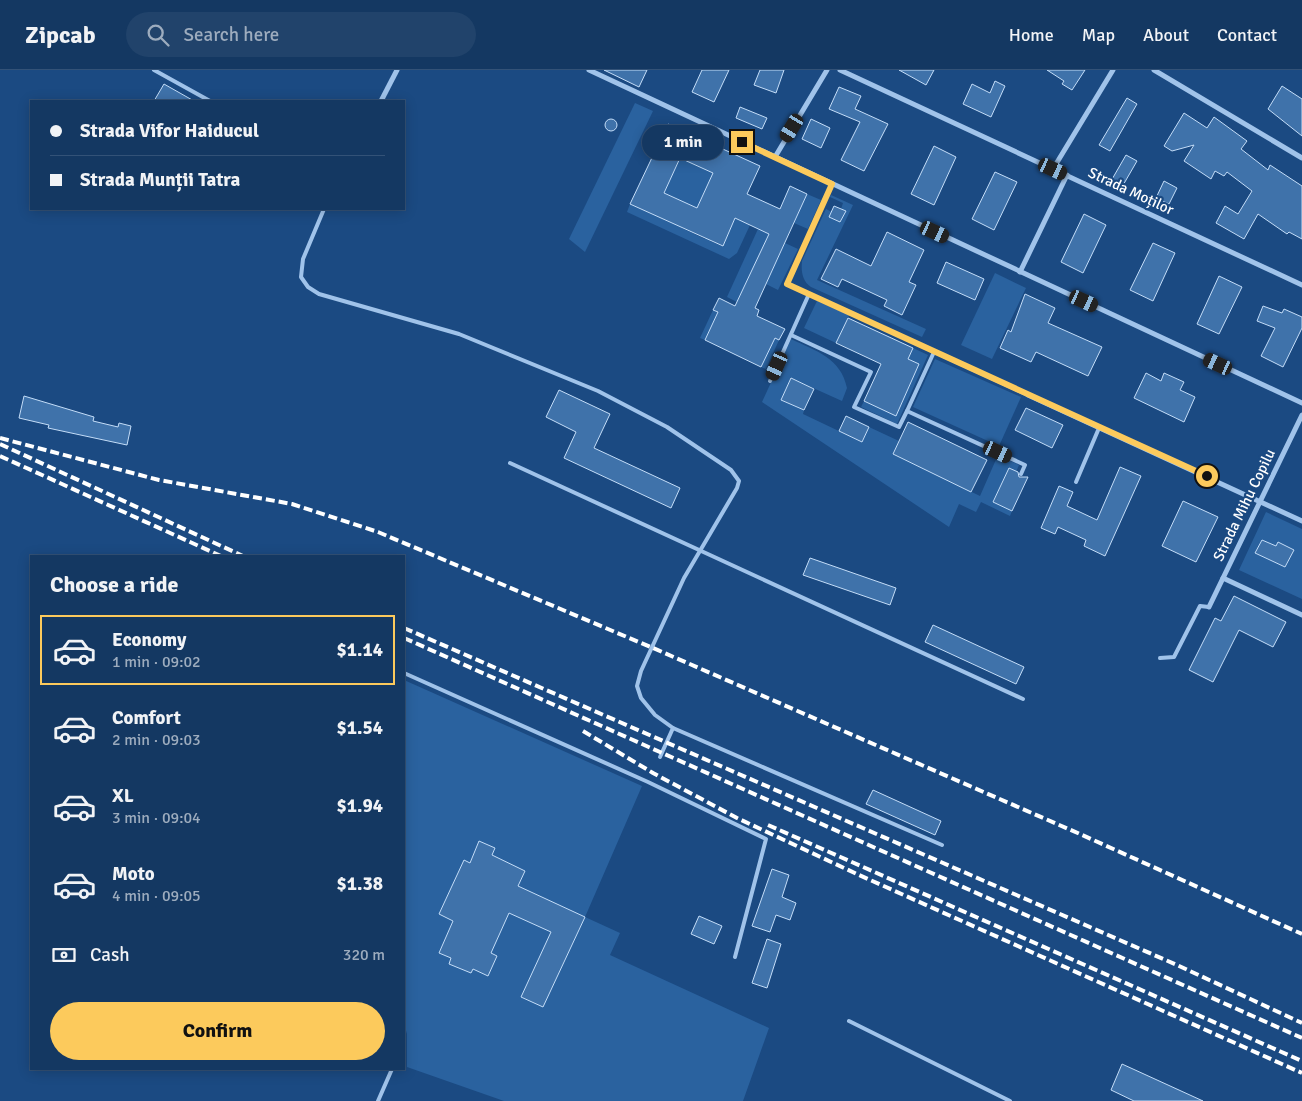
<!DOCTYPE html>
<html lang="en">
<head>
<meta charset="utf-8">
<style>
	body { margin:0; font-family:Signika,sans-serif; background:#21436b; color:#f1f3f6; height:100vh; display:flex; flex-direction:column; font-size:19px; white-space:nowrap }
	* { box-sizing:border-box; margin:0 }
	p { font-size:16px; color:#9dacbe }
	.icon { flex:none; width:28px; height:28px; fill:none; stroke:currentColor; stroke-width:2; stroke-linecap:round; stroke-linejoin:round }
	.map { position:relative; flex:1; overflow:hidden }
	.drawer { position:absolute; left:30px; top:485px; width:375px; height:515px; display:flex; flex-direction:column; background:#143862; border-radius:0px; box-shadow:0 2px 12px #0003,0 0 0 1px #335277 }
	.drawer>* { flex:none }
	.banner { position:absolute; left:30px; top:30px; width:375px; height:110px; border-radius:0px; box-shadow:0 2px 12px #0003,0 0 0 1px #335277; display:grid; align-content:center; height:110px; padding:0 20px; background:#143862 }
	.end { position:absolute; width:22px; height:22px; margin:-11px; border:6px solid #fcca5c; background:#111; box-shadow:0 0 0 2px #111 }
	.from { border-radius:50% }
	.bubble { position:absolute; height:35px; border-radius:18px; background:#143862; box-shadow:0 2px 12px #0003,0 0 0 1px #335277; font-size:16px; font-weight:800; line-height:35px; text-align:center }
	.car { position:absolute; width:15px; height:30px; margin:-15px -8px; border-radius:6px; box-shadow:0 0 4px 1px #0007; background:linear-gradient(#222 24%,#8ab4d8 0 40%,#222 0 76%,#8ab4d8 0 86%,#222 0) }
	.banner b { display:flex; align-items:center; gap:18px; height:48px; font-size:19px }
	.banner b+b { border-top:1px solid #335277 }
	.banner i { width:12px; height:12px; background:#f1f3f6 }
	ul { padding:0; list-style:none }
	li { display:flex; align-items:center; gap:15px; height:70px; margin:0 10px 8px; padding:0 10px; border:2px solid transparent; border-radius:0px }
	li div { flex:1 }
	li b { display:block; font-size:19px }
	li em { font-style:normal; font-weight:800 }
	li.current { border-color:#fcca5c }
	li>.icon { width:45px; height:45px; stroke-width:1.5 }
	h2 { padding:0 20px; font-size:22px; line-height:60px }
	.pay { display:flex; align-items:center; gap:12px; height:55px; padding:0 20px; font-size:19px }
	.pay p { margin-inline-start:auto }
	.button { display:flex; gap:10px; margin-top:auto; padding:10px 20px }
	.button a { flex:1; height:58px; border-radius:30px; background:#fcca5c; color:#111; font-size:20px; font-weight:800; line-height:58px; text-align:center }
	header { display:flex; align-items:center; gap:30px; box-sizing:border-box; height:70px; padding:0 25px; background:#143862; border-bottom:1px solid #335277 }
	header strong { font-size:24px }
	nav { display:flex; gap:28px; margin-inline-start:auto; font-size:18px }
	.search { width:350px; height:45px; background:#21436b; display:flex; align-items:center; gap:12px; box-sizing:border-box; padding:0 18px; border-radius:28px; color:#9dacbe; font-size:19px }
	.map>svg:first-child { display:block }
</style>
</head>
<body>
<header>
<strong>Zipcab</strong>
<div class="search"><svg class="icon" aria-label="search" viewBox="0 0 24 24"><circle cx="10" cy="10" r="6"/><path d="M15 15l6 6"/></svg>Search here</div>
<nav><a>Home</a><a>Map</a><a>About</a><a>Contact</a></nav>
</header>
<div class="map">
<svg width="1302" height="1031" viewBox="0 0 1302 1031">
	<rect width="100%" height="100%" fill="#1b4a82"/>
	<g fill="#2a629f" fill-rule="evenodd">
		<path d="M 635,33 L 653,41 L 585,182 L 569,169 Z"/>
		<path d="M 680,88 L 713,103 L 697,138 L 664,123 Z"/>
		<path d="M 807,124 L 821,130 L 808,159 L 794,153 Z"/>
		<path d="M 831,125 L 853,135 L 817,210 L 926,259 L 922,267 L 811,217 C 802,211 801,201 802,191 L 826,139 L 832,142 L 845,141 L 841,139 L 843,133 L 830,127 Z"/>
		<path d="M 630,134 L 677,155 L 679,151 L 684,153 L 682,158 L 705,169 L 708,164 L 713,166 L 710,171 L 722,176 L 735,148 L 750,155 L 737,183 L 729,189 L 627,142 Z"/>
		<path d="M 758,159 L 769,164 L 737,232 L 727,227 Z"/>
		<path d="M 785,173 L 798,179 L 778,220 L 766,214 Z"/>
		<path d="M 995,203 L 1026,218 L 992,289 L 961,275 Z"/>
		<path d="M 817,231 L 849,245 L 836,273 L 804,258 Z"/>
		<path d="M 713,240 L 718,242 L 705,270 L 700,268 Z"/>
		<path d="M 775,268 L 779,270 L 766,299 L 761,297 Z"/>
		<path d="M 791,269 C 816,281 841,288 847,318 L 842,331 L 791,308 L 781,330 L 804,340 L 803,344 L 862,372 L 869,357 L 899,371 L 893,384 L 980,426 L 998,385 L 1019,395 L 1016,402 L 1009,398 L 993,432 L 1012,441 L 1010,446 L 981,432 L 976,442 L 959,434 L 949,457 L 762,332 Z"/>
		<path d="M 913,278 L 928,285 L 897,354 L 861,337 L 864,331 L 896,345 L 919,294 L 908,289 Z"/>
		<path d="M 935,289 L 1021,327 L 999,376 L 913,337 Z"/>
		<path d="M 1266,442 L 1302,459 L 1302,529 L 1239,500 ZM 1262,470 L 1276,476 L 1278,472 L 1294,480 L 1285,497 L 1255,483 Z"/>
		<path d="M 404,610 L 642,716 L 585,847 L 620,863 L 610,885 L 769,958 L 743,1031 L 504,1031 L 407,997 L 407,964 L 404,954 Z"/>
	</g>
	<g fill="#3f72aa" stroke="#c4ddf8" fill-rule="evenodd">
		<path d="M 604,0 L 647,0 L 639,17 Z"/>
		<path d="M 702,0 L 729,0 L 714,32 L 692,22 Z"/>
		<path d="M 760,0 L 784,0 L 776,23 L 754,15 Z"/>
		<path d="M 899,0 L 934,0 L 926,15 Z"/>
		<path d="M 1047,0 L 1085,0 L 1072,20 L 1062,14 L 1064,11 Z"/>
		<path d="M 995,11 L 1005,16 L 991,47 L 963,34 L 972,14 L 990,23 Z"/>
		<path d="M 164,14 L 194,31 L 154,31 Z"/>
		<path d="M 1282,16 L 1302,29 L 1302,66 L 1268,39 Z"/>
		<path d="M 839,17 L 861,26 L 855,39 L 888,54 L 864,101 L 841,90 L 860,52 L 829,39 Z"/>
		<path d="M 1127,28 L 1137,34 L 1110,81 L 1099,75 Z"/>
		<path d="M 740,37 L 767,48 L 762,59 L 736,48 Z"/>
		<path d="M 1184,43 L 1207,58 L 1214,47 L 1247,71 L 1241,79 L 1268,100 L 1270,95 L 1302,116 L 1302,169 L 1289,162 L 1287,164 L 1258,144 L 1244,169 L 1216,153 L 1225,136 L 1238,144 L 1252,121 L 1227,102 L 1224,106 L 1215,101 L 1211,109 L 1184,91 L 1194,75 L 1172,81 L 1164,76 Z"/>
		<circle cx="611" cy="55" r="6"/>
		<path d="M 811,49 L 830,58 L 821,78 L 802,69 Z"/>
		<path d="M 668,54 L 760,96 L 747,124 L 780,139 L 790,116 L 807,124 L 755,238 L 759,240 L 757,246 L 785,259 L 779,270 L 775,268 L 761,297 L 705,270 L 718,242 L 713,240 L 719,228 L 735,236 L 769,164 L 735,148 L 723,176 L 630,134 ZM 680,88 L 713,103 L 697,138 L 664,123 Z"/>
		<path d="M 934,76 L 956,87 L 934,135 L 911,124 Z"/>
		<path d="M 1126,85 L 1137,91 L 1122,117 L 1111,111 Z"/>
		<path d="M 995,102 L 1017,112 L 994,160 L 972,149 Z"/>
		<path d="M 1164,111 L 1177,118 L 1169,134 L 1156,128 Z"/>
		<path d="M 834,136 L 846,141 L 840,152 L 829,147 Z"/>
		<path d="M 1084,144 L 1106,155 L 1083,203 L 1061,192 Z"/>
		<path d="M 887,162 L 924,180 L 909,212 L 916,215 L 902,245 L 884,236 L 887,230 L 842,209 L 838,217 L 821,209 L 836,179 L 871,196 Z"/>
		<path d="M 1153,173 L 1175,183 L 1153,231 L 1130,220 Z"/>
		<path d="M 946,192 L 984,209 L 975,230 L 937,213 Z"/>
		<path d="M 1219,206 L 1242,217 L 1219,264 L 1197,254 Z"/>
		<path d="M 1025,224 L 1055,238 L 1048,253 L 1102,277 L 1088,306 L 1036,282 L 1031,292 L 1000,278 L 1008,260 L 1011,262 Z"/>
		<path d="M 1263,236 L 1282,243 L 1284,239 L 1302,247 L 1302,258 L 1283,297 L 1261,286 L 1275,258 L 1257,251 Z"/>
		<path d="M 848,248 L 913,278 L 908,289 L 919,294 L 896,346 L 864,331 L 881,294 L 836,273 Z"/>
		<path d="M 1146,303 L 1161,311 L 1164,303 L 1184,312 L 1180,320 L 1195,327 L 1184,352 L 1134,328 Z"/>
		<path d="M 791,308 L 814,319 L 804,340 L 781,330 Z"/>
		<path d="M 559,320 L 610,344 L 594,378 L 680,418 L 671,438 L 564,388 L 576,362 L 546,347 Z"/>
		<path d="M 24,326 L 94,347 L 93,351 L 118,357 L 119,353 L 131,356 L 127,375 L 48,358 L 49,355 L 19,348 Z"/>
		<path d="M 1026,338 L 1063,355 L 1052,378 L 1015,360 Z"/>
		<path d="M 846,346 L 869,357 L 862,372 L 839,361 Z"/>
		<path d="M 908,352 L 987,390 L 971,422 L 893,384 Z"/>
		<path d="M 1120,397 L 1141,406 L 1105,486 L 1084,476 L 1086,470 L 1058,457 L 1055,464 L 1041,458 L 1059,416 L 1073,422 L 1067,436 L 1097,450 Z"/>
		<path d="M 1009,398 L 1018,402 L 1019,407 L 1028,407 L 1012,441 L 993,432 Z"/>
		<path d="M 1183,431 L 1218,447 L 1196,492 L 1162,476 Z"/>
		<path d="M 1262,470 L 1276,476 L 1278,472 L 1294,480 L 1285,497 L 1255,483 Z"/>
		<path d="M 810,488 L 896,518 L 890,535 L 803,505 Z"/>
		<path d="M 1234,526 L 1286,552 L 1273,577 L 1239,560 L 1213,612 L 1189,600 L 1215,548 L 1221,551 Z"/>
		<path d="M 933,555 L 1024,597 L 1016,614 L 925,572 Z"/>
		<path d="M 873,720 L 941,751 L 935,765 L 866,734 Z"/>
		<path d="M 479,771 L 495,778 L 492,785 L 525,801 L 518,816 L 585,847 L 543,937 L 521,927 L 551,862 L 509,843 L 491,883 L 497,886 L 488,906 L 473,899 L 471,903 L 449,894 L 451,888 L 439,883 L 453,851 L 439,844 L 464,790 L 470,793 Z"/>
		<path d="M 772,799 L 789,805 L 782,827 L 796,833 L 790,850 L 776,845 L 770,862 L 752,856 Z"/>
		<path d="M 699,846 L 722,856 L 714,874 L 691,864 Z"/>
		<path d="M 767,869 L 781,874 L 767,918 L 752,913 Z"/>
		<path d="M 1122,994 L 1203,1031 L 1134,1031 L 1111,1020 Z"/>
	</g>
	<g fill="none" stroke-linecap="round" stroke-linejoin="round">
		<g stroke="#a0c3ea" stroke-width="4">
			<path d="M 154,0 L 210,31"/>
			<path d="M 832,114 L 787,214 L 1028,325"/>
			<path d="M 324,139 L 303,189 L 301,207 L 308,217 L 319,224 L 459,264 L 598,321 L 667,357 L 731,400 L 739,411 L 737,418 L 684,508 L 641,601 L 637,616 L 641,628 L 655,645 L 673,658 L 942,775"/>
			<path d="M 791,265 L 871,302 L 854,337 L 899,357 L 907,341"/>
			<path d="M 934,282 L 907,341 L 1025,395 L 1021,404"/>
			<path d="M 770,311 L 809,224"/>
			<path d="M 510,393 L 1023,629"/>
			<path d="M 1076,412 L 1099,358"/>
			<path d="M 1160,588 L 1174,587 L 1200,536 L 1209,537"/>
			<path d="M 404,603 L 648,712 L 766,769 L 735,887"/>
			<path d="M 660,687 L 673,658"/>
			<path d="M 849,951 L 1010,1031"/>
			<path d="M 378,1031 L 392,999"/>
		</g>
		<g stroke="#a0c3ea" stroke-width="5">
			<path d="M 589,0 L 1302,333"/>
			<path d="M 840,0 L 1302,215"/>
			<path d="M 1154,0 L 1302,88"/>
			<path d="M 381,31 L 397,0"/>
			<path d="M 775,87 L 827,0"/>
			<path d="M 1053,99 L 1113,0"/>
			<path d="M 1020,202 L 1067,105"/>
			<path d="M 1028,325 L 1302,451"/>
			<path d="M 1223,508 L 1302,545"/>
			<path d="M 1209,537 L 1302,345"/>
		</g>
		<g stroke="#fff" stroke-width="4" stroke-dasharray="9 4" stroke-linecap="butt">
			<path d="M 0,368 L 159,410 L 292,434 L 378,462 L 653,578 L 1080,764 L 1302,864"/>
			<path d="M 0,374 L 243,486"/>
			<path d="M 0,386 L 221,486"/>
			<path d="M 404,558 L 1177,895 L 1302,953"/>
			<path d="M 404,568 L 1302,968"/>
			<path d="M 583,661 L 653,703 L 737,748 L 859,805 L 1302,1003"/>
			<path d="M 768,755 L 1302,991"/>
		</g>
	</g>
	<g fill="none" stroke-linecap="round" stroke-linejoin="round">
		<path stroke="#fcca5c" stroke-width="6" d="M 742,72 L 832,114 L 787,214 L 1207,406"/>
	</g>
	<g text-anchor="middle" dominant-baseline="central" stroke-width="4.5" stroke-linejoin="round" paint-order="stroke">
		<g font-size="15" fill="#fff" stroke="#1b4a82">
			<text transform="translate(1131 121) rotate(25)">Strada Moților</text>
			<text transform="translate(1244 435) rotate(-64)">Strada Mihu Copilu</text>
		</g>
	</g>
</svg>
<i class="end from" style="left:1207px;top:406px"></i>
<i class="end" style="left:742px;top:72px"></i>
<div class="bubble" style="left:642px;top:55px;width:82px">1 min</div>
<i class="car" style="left:792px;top:58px;rotate:211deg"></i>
<i class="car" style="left:1053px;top:99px;rotate:115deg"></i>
<i class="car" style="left:935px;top:162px;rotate:115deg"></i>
<i class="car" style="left:1084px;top:231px;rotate:115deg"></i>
<i class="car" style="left:1218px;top:294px;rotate:295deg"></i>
<i class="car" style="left:777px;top:296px;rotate:204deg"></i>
<i class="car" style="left:998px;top:382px;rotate:115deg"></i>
<div class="banner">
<b><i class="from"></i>Strada Vifor Haiducul</b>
<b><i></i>Strada Munții Tatra</b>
</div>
<section class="drawer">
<h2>Choose a ride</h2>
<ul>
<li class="current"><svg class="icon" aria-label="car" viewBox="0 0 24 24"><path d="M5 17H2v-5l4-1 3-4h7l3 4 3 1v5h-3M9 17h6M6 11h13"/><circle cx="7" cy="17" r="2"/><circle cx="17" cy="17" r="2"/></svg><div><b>Economy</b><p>1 min · 09:02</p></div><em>$1.14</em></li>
<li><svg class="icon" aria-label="car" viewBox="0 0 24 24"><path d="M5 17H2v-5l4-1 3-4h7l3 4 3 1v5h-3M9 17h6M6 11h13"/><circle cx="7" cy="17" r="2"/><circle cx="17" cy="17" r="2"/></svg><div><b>Comfort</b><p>2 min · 09:03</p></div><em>$1.54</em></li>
<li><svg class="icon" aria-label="car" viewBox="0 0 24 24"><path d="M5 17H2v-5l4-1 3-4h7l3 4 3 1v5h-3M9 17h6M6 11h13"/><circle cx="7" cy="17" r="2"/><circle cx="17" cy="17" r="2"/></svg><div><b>XL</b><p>3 min · 09:04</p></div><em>$1.94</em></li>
<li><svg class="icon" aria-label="car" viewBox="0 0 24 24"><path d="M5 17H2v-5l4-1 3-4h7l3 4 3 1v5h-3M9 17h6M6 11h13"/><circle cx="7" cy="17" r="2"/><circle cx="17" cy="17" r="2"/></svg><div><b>Moto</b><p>4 min · 09:05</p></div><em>$1.38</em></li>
</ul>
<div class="pay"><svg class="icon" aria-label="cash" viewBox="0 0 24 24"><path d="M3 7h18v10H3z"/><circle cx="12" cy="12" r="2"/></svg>Cash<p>320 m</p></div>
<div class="button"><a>Confirm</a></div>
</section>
</div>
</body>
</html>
